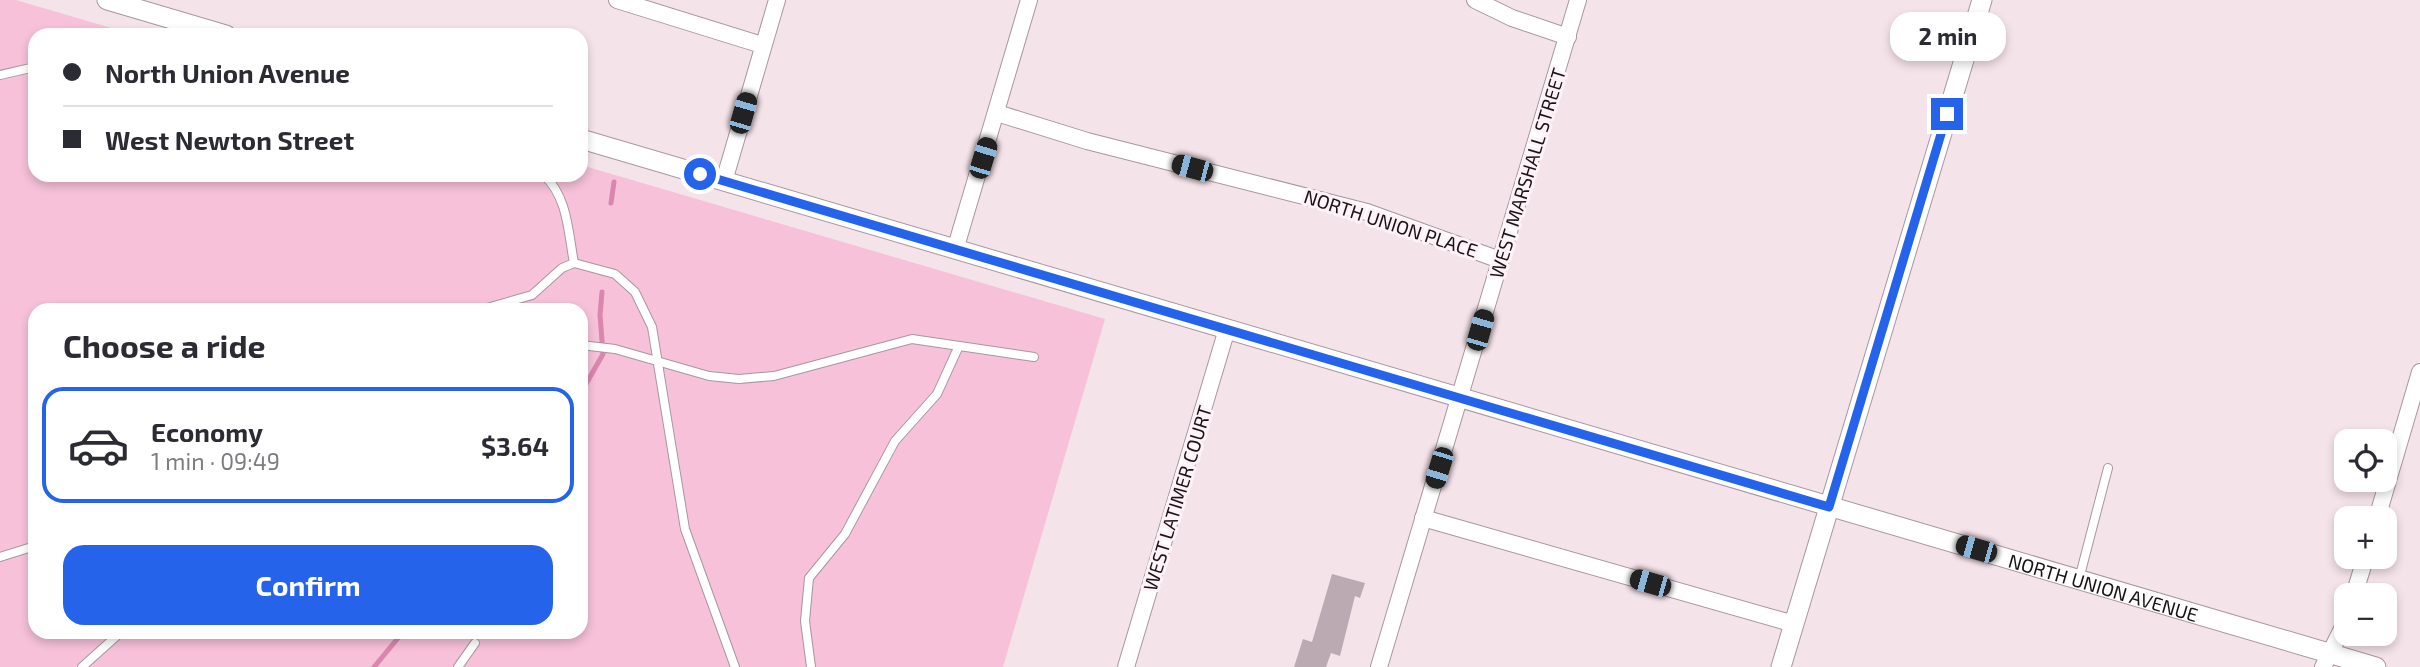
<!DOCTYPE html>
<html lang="en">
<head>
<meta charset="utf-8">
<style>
	body { margin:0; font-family:"Exo 2",sans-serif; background:#f2f2f3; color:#2b2b33; height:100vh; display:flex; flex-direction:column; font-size:26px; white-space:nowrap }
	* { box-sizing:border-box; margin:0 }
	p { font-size:23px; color:#7c7c81 }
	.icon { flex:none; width:38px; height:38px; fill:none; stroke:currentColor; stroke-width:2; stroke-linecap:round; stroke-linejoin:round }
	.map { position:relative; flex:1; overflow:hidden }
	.drawer { position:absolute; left:28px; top:303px; width:560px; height:336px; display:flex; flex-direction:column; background:#fff; border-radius:21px; box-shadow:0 4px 10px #0003 }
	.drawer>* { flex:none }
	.top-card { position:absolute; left:28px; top:28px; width:560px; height:154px; border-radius:21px; box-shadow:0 4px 10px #0003; display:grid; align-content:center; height:154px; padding:0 35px; background:#fff }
	.tools { position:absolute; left:2334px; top:429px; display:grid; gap:14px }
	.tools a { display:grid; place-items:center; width:63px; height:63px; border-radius:14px; background:#fff; box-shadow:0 4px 10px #0003; font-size:35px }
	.end { position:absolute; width:32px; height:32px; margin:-16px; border:9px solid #2563eb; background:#fff; box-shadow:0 0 0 4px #fff }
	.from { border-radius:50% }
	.bubble { position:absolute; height:49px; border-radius:21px; background:#fff; box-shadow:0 4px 10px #0003; font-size:23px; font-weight:700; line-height:49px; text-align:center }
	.car { position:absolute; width:21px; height:42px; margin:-21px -10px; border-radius:9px; box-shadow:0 0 5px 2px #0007; background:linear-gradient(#222 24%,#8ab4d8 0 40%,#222 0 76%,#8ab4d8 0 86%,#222 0) }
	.top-card b { display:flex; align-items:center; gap:24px; height:66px; font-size:26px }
	.top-card b+b { border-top:2px solid #e1e1e2 }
	.top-card i { width:18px; height:18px; background:#2b2b33 }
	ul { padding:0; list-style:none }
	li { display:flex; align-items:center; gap:21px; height:116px; margin:0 14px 10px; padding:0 21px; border:4px solid #e1e1e2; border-radius:21px }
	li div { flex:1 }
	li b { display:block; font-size:26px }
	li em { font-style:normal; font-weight:700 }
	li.selected { border-color:#2563eb }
	li>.icon { width:63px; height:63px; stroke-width:1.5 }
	h2 { padding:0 35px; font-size:32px; line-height:84px }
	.action { display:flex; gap:14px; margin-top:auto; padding:14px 35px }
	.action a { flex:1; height:80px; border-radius:21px; background:#2563eb; color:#fff; font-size:28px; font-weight:700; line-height:80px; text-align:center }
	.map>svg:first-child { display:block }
</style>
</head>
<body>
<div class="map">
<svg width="2420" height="667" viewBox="0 0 2420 667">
	<rect width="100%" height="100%" fill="#f5e3ea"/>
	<path fill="#f6c1d9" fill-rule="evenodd" d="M 0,0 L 16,0 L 135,35 L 35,35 L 35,175 L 581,175 L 581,165 L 1105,319 L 1003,667 L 0,667 ZM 35,310 L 581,310 L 581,632 L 35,632 Z"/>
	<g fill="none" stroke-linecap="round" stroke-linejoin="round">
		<g stroke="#da86ae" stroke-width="5">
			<path d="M 611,203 L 614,182"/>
			<path d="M 581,393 L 603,354 L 600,315 L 602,292"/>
			<path d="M 374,667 L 403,632"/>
		</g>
	</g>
	<path fill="#bbaab1" d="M 1332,574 L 1365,583 L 1360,598 L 1355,596 L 1340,656 L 1331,653 L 1326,667 L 1294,667 L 1303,639 L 1312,642 Z"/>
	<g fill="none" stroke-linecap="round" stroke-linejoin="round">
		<g stroke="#a7979e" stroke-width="10">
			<g id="service">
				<path d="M 0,75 L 35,67"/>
				<path d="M 544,175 C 568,198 568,231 574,263 L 615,274 L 635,292 L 652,327 L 685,529 L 735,667"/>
				<path d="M 480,310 L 532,295 L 562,268 L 574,263"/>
				<path d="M 581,345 L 615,349 L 709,376 L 739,379 L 774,376 L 912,339 L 1034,357"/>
				<path d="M 0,557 L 35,546"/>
				<path d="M 2079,579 L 2108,468"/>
				<path d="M 82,667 L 121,632"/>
				<path d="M 458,667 L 475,643"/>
				<path d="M 811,667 L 805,621 L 809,578 L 845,534 L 895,441 L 937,394 L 958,348"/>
			</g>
		</g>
		<g stroke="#a7979e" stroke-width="18">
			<g id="minor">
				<path d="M 617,0 L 762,45"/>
				<path d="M 1475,0 L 1512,18 L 1568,37"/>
				<path d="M 997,113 L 1087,141 L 1367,212 L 1500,260"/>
				<path d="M 724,181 L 777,0"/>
				<path d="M 955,250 L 1029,0"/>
				<path d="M 1423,518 L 1794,624"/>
				<path d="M 2377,518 L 2420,372"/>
				<path d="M 2354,595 L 2366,556"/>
				<path d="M 1126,667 L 1227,329"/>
				<path d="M 1379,667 L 1578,0"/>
				<path d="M 2323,667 L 2347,619"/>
			</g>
		</g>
		<g stroke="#a7979e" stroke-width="21">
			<g id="tertiary">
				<path d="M 107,0 L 226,35"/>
				<path id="s1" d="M 581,139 L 2376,667"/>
				<path d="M 1781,667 L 1982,0"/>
			</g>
		</g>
		<use href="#service" stroke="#fff" stroke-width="8"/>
		<use href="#minor" stroke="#fff" stroke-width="16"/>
		<use href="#tertiary" stroke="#fff" stroke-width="19"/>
	</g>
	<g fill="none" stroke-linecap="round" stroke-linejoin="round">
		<path stroke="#2563eb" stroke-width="9" d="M 700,174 L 1829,507 L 1947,114"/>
	</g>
	<g text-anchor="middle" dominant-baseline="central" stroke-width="6" stroke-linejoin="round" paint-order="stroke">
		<g font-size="19" fill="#191316" stroke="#fdf2f7">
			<text transform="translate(1527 173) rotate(-73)">WEST MARSHALL STREET</text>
			<text transform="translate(1391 223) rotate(18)">NORTH UNION PLACE</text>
			<text transform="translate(1177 498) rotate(-73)">WEST LATIMER COURT</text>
			<text stroke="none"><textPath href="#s1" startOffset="1587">NORTH UNION AVENUE</textPath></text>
		</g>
	</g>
</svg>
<div class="tools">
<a><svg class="icon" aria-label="locate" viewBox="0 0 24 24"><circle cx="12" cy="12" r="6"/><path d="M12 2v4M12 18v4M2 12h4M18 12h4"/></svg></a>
<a>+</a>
<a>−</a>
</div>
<i class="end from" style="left:700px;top:174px"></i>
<i class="end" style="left:1947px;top:114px"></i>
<div class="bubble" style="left:1890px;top:12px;width:116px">2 min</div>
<i class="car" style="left:743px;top:113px;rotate:16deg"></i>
<i class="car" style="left:983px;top:158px;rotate:17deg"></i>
<i class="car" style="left:1192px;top:168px;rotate:285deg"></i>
<i class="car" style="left:1480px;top:330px;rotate:16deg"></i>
<i class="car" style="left:1439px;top:468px;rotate:197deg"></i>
<i class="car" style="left:1976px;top:549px;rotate:286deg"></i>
<i class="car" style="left:1650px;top:583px;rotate:286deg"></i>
<div class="top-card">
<b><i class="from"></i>North Union Avenue</b>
<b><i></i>West Newton Street</b>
</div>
<section class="drawer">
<h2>Choose a ride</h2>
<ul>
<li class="selected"><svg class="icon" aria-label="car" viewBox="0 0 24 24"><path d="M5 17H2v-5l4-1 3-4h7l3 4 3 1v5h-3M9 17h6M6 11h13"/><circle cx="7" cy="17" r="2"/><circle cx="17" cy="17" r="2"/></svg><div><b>Economy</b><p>1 min · 09:49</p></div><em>$3.64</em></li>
</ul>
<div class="action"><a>Confirm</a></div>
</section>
</div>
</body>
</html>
